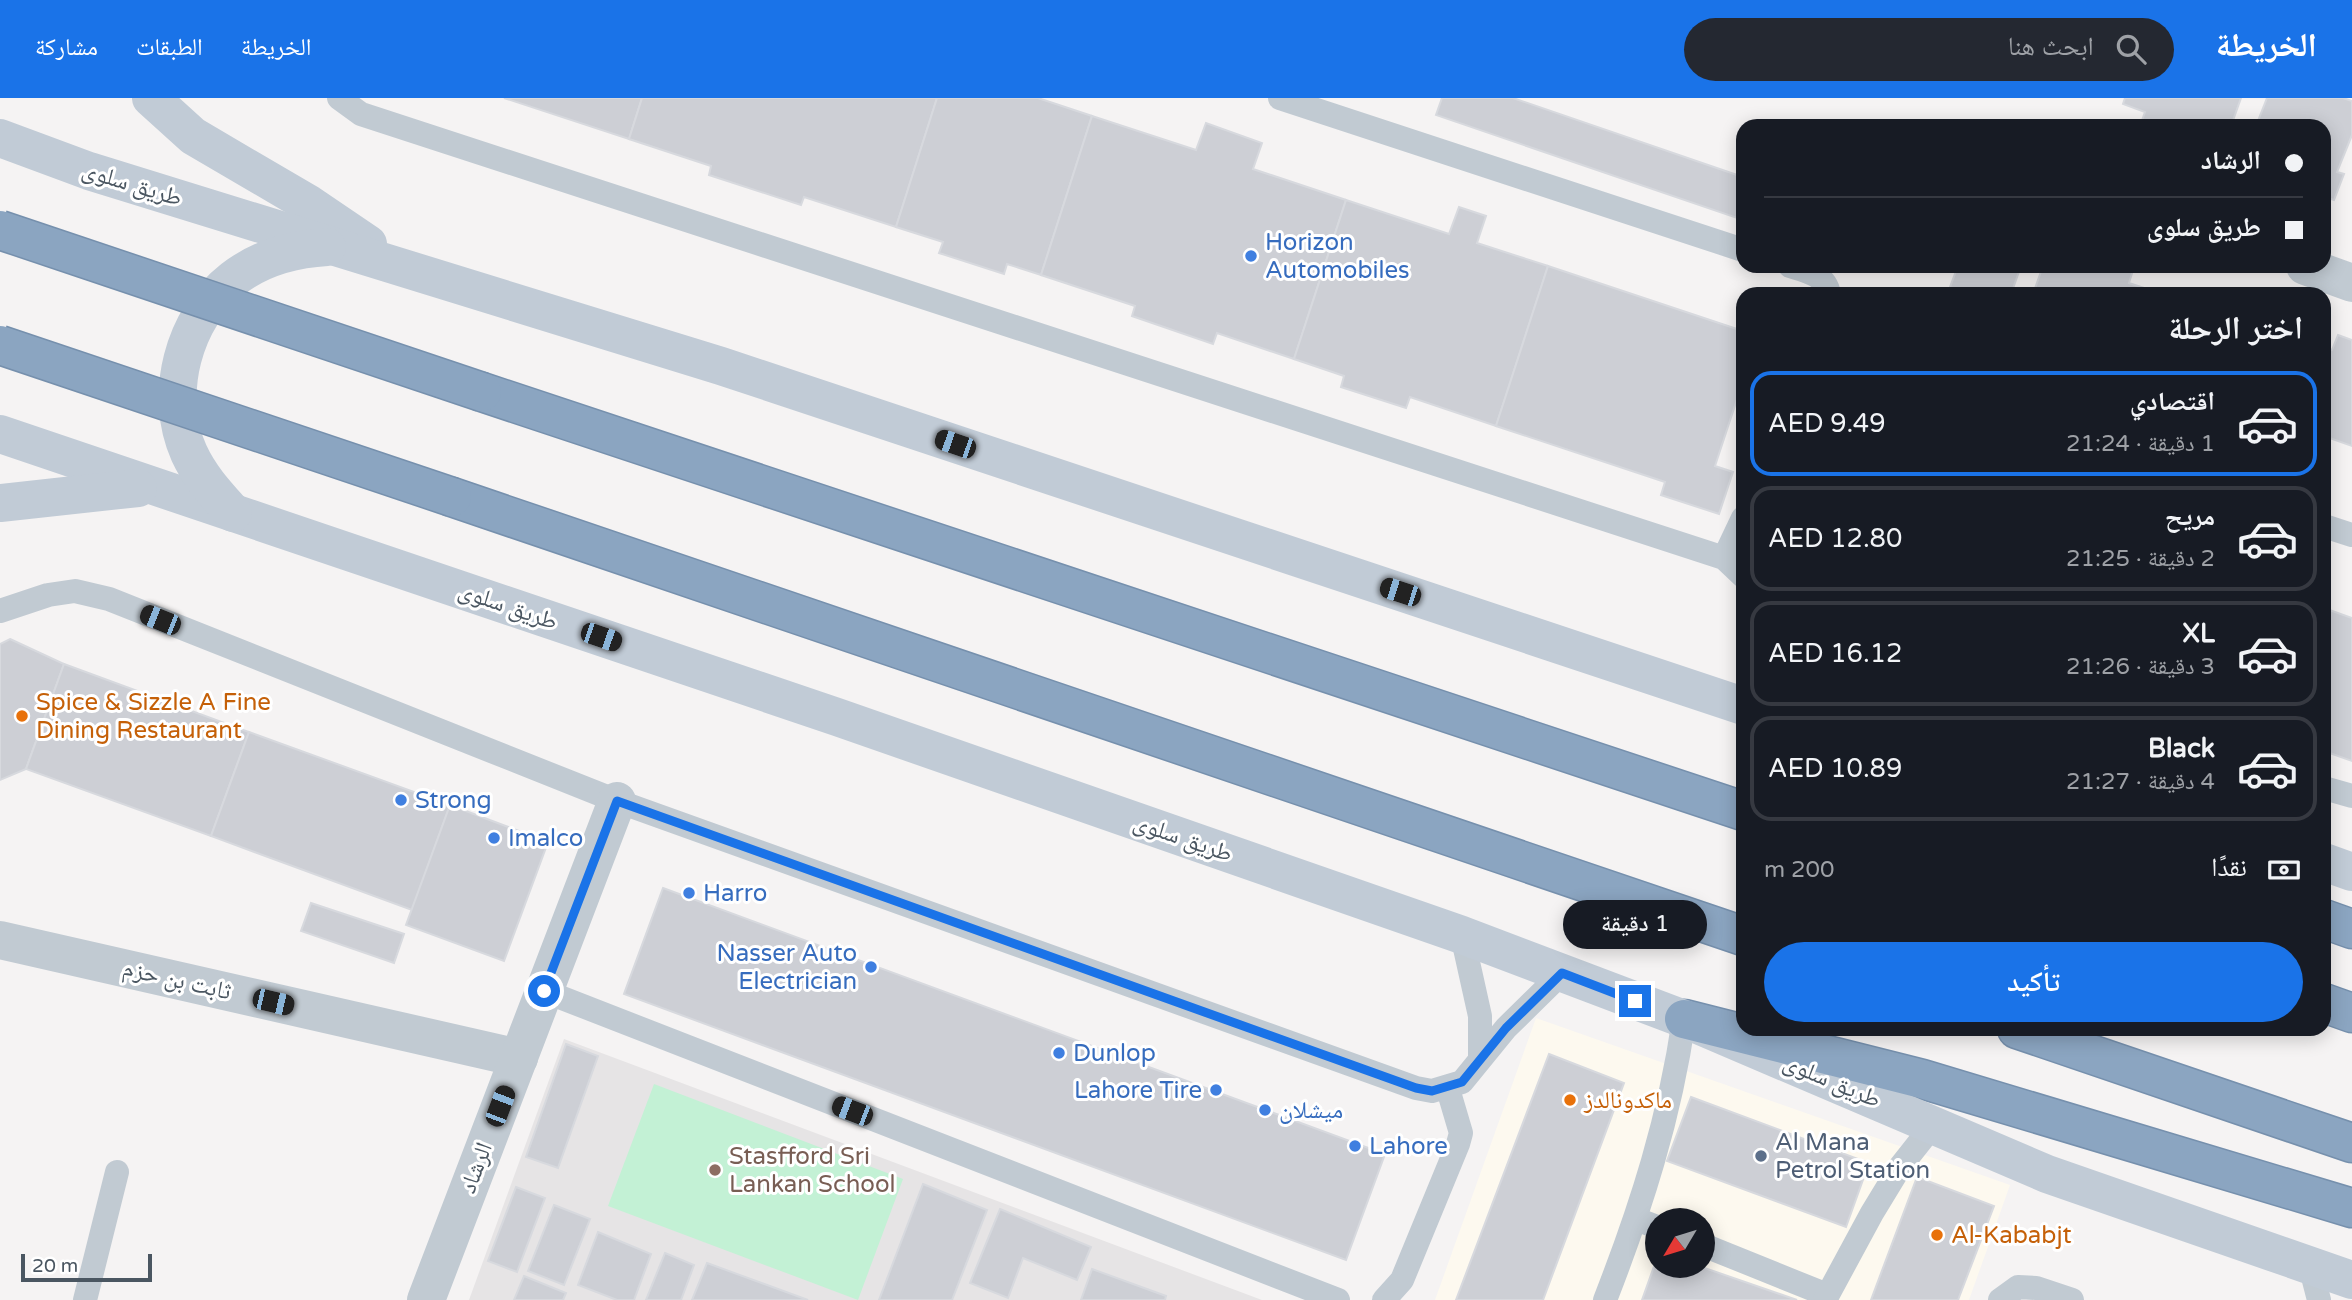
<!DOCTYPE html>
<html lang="ar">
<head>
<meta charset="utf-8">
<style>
	body { margin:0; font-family:"Varela Round","Noto Naskh Arabic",sans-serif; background:#242831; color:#f1f3f6; direction:rtl; height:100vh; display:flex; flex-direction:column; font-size:26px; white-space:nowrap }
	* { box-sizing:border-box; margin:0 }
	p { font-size:23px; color:#9ea1a6 }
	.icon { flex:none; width:38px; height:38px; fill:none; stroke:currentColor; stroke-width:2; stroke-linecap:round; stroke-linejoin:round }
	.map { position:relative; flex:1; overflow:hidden; direction:ltr }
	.panel { position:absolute; left:1736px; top:189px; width:595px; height:749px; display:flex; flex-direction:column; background:#171b24; border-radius:21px; box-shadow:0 4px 18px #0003; direction:rtl }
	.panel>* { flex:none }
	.guide { position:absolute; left:1736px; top:21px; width:595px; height:154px; border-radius:21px; box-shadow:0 4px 18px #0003; direction:rtl; display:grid; align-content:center; height:154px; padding:0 28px; background:#171b24 }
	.needle { width:46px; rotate:232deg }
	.buttons { position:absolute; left:1645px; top:1110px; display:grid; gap:14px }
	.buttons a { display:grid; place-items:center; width:70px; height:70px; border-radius:50%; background:#171b24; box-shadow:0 4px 18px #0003; font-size:35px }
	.scale { position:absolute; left:21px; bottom:18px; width:131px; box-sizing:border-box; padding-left:7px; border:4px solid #4a5661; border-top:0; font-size:19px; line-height:24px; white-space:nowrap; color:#4a5661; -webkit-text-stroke:5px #fff; paint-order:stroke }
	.end { position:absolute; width:32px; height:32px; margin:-16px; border:9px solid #1a73e8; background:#fff; box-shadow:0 0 0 4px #fff }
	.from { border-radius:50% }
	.bubble { position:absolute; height:49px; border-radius:24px; background:#171b24; box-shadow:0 4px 18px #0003; font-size:23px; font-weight:600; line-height:49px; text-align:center; direction:rtl }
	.car { position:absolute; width:21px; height:42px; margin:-21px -10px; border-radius:9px; box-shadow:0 0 5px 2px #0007; background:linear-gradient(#222 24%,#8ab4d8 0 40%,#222 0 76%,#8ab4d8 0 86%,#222 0) }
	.guide b { display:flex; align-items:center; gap:24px; height:66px; font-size:26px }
	.guide b+b { border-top:2px solid #363941 }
	.guide i { width:18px; height:18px; background:#f1f3f6 }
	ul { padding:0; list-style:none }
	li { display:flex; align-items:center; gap:21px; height:105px; margin:0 14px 10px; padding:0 14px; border:4px solid #363941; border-radius:21px }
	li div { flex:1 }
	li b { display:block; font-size:26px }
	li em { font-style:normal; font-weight:600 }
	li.current { border-color:#1a73e8 }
	li>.icon { width:63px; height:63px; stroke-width:1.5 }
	h2 { padding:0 28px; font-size:32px; line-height:84px }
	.pay { display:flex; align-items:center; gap:18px; height:77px; padding:0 28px; font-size:26px }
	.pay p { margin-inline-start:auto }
	.cta { display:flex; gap:14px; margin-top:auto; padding:14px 28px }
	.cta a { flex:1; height:80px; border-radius:42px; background:#1a73e8; color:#fff; font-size:28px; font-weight:600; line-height:80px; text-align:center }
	header { display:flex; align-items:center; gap:42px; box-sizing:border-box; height:98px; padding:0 35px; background:#1a73e8; color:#fff }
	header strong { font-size:33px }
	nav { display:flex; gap:38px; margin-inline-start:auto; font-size:24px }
	.search { width:490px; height:63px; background:#242831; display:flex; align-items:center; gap:18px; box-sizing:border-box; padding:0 24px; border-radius:38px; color:#9ea1a6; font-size:26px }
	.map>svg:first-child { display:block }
</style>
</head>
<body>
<header>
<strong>الخريطة</strong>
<div class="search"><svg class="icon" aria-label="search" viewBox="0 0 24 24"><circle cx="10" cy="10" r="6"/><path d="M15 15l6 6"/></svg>ابحث هنا</div>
<nav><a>الخريطة</a><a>الطبقات</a><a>مشاركة</a></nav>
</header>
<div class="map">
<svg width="2352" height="1202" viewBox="0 0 2352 1202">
	<rect width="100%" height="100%" fill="#f5f3f3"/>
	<path fill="#fdf9ef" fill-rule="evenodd" d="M 1536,920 L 2010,1087 L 1969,1202 L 1435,1202 ZM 1657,1122 L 1703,1122 L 1703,1167 L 1657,1167 Z"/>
	<path fill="#e6e4e5" d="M 564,941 L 1262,1202 L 469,1202 Z"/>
	<path fill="#c3f1d5" d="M 654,986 L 903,1081 L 858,1202 L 608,1108 Z"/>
	<g fill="#cdcfd5" stroke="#d7d9de" stroke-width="2">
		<path d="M 504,0 L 642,0 L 629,41 Z"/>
		<path d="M 642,0 L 937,0 L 896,129 L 804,99 L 801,107 L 709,77 L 711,68 L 629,41 Z"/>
		<path d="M 937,0 L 1038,0 L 1092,18 L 1041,177 L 1007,166 L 1004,176 L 939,155 L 943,144 L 896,129 Z"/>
		<path d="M 1442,0 L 1513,0 L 1743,79 L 1740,121 L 1436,17 Z"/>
		<path d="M 2125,0 L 2241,0 L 2231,28 L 2140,28 L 2145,14 L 2123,6 Z"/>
		<path d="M 2267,0 L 2343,0 L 2352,3 L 2352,37 L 2337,74 L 2344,76 L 2334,102 L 2328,100 L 2324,110 L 2324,28 L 2256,28 Z"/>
		<path d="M 1092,18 L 1196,52 L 1206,25 L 1262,45 L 1253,71 L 1346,102 L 1294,261 L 1217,235 L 1213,246 L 1132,218 L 1135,208 L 1041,177 Z"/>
		<path d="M 1346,102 L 1449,136 L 1459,109 L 1486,118 L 1477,145 L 1548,168 L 1496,328 L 1410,299 L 1406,310 L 1341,289 L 1344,278 L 1294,261 Z"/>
		<path d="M 1548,168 L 1743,233 L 1743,283 L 1715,368 L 1733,374 L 1719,416 L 1661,397 L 1665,384 L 1496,328 Z"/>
		<path d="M 1958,168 L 2021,168 L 2011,196 L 1971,196 L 1950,189 Z"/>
		<path d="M 2043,168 L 2130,168 L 2134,169 L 2129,185 L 2150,192 L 2149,196 L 2033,196 Z"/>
		<path d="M 2338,237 L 2352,242 L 2352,348 L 2324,338 L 2324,249 L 2332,252 Z"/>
		<path d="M 2324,510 L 2352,520 L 2352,663 L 2324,653 Z"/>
		<path d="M 10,541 L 64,566 L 26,671 L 0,682 L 0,546 Z"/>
		<path d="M 64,566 L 249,634 L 211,738 L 26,671 Z"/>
		<path d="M 249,634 L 450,707 L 412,812 L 211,738 Z"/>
		<path d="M 450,707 L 548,744 L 504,863 L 406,827 Z"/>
		<path d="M 663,790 L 1385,1056 L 1346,1162 L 624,896 Z"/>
		<path d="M 311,805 L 404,836 L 394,865 L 301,833 Z"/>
		<path d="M 566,946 L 598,958 L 558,1070 L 526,1059 Z"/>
		<path d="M 1549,956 L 1624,985 L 1543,1202 L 1456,1202 Z"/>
		<path d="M 1691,999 L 1869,1065 L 1846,1129 L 1667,1063 Z"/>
		<path d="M 1917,1079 L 1994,1108 L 1958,1202 L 1871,1202 Z"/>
		<path d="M 923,1086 L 987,1112 L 952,1202 L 879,1202 Z"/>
		<path d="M 516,1089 L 545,1100 L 517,1174 L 488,1163 Z"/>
		<path d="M 554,1107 L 590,1121 L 564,1187 L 528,1173 Z"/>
		<path d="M 1000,1111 L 1091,1149 L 1077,1182 L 1023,1160 L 1008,1200 L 970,1185 Z"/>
		<path d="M 598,1134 L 651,1156 L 634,1202 L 617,1202 L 578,1187 Z"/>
		<path d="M 665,1155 L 694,1167 L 681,1202 L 646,1202 Z"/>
		<path d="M 1657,1160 L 1657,1167 L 1696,1167 L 1797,1202 L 1642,1202 Z"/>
		<path d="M 707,1165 L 808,1202 L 692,1202 Z"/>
		<path d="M 1092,1171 L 1166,1198 L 1165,1202 L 1081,1202 Z"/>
		<path d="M 524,1178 L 566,1195 L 563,1202 L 514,1202 Z"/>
	</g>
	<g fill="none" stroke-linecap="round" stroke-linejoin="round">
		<g stroke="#7690ad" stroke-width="41">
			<g id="motorway">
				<path d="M 482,294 L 1743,713"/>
				<path d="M 452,399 L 1743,838"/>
				<path d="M 2324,821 L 2352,831"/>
				<path d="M 2324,905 L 2352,915"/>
				<path d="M 1684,921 L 1922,981 L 2352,1110"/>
				<path d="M 2017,931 L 2352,1045"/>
			</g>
		</g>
		<g stroke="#c1cad2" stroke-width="24">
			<path d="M 339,0 L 361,16 L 1724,460 L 1743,478"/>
			<path d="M 1280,0 L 1743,152"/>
			<path d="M 1790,168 C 1807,173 1826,177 1829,196"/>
			<path d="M 2324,428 L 2352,437"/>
			<path d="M 1724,460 L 1743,420"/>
			<path d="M 0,513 L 48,497 L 75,493 L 109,501 L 617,703 L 1416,990 L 1432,993 L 1462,984 L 1506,930 L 1562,875"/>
			<path d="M 2324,690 L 2352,698"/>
			<path d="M 1462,837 L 1480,918 L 1480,959"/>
			<path d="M 544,893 L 1338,1202"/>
			<path d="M 1636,1121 L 1657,1129"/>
			<path d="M 1703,1147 L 1827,1197"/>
			<path d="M 2310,1167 L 2319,1202"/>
			<path d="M 85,1202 L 117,1074"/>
			<path d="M 1384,1202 L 1402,1182 L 1458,1046 L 1461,1035 L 1448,991"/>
			<path d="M 1605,1202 C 1641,1110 1670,1019 1684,921"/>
			<path d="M 1825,1202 L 1872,1115 L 1900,1069 L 1934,1026"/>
			<path d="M 2000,1202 L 2018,1189 L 2036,1190 L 2072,1202"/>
		</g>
		<g stroke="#c1cad2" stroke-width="38">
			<path d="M 2305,168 L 2352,185"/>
			<path d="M 0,842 L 519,960"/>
			<path d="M 426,1202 L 617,703"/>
		</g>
		<g stroke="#c1cbd6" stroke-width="38">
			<path d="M 151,0 L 193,38 L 309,106 L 368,146"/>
			<path d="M 0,40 L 89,73 L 721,268 L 1743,608"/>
			<path d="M 0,336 L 837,619 L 1462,837 L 1684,921 L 2047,1076 L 2352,1182"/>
			<path d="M 0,405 L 138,390"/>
			<path d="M 233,415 C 216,396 200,379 189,355 C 163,297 183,220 233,181 C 260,160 293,151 327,149"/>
			<path d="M 2324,764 L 2352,774"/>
		</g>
		<use href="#motorway" stroke="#8ba5c1" stroke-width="38"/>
		<g stroke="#7690ad" stroke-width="41" stroke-linecap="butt">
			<g id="motorway-bridge">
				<path d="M 0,132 L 482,294"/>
				<path d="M 0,247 L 452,399"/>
			</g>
		</g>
		<use href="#motorway-bridge" stroke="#8ba5c1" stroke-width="38"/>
	</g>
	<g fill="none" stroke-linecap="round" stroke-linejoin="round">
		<path stroke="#1a73e8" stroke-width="9" d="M 544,893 L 617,703 L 1416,990 L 1432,993 L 1462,984 L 1506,930 L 1562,875 L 1635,903"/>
	</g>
	<g fill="#3f7fe0" stroke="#fff" stroke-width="2.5">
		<circle cx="1251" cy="158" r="7"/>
		<circle cx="401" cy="702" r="7"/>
		<circle cx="494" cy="740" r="7"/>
		<circle cx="689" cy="795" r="7"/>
		<circle cx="871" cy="869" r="7"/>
		<circle cx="1059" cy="955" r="7"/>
		<circle cx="1216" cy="992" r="7"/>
		<circle cx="1265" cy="1012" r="7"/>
		<circle cx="1355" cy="1048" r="7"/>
	</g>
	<g fill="#e8710a" stroke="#fff" stroke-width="2.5">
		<circle cx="22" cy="618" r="7"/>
		<circle cx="1570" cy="1002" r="7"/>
		<circle cx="1937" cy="1137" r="7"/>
	</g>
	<circle fill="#5c6f8a" stroke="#fff" stroke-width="2.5" cx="1761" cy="1058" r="7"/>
	<circle fill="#8d6e63" stroke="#fff" stroke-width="2.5" cx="715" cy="1072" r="7"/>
	<g text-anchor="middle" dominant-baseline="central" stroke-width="6" stroke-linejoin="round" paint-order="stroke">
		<g font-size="24" fill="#4a5661" stroke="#fff">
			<text transform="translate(132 86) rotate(17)">طريق سلوى</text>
			<text transform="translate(508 508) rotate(19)">طريق سلوى</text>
			<text transform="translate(1183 740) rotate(19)">طريق سلوى</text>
			<text transform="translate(177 882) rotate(13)">ثابت بن حزم</text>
			<text transform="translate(1832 983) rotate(23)">طريق سلوى</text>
			<text transform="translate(476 1070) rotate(-69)">الرشاد</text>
		</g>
		<g font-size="24" fill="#366cbe" stroke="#fff" text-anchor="start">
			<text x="1265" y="144">Horizon<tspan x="1265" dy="28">Automobiles</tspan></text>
			<text x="415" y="702">Strong</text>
			<text x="508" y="740">Imalco</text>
			<text x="703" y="795">Harro</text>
			<text x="857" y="855" text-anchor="end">Nasser Auto<tspan x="857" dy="28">Electrician</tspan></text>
			<text x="1073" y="955">Dunlop</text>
			<text x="1202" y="992" text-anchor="end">Lahore Tire</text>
			<text x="1279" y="1012">ميشلان</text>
			<text x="1369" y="1048">Lahore</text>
		</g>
		<g font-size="24" fill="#c56008" stroke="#fff" text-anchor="start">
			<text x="36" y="604">Spice &amp; Sizzle A Fine<tspan x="36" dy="28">Dining Restaurant</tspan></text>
			<text x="1584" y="1002">ماكدونالدز</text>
			<text x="1951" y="1137">Al-Kababjt</text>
		</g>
		<g font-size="24" fill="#4e5e75" stroke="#fff" text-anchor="start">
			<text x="1775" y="1044">Al Mana<tspan x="1775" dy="28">Petrol Station</tspan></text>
		</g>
		<g font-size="24" fill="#785e54" stroke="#fff" text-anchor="start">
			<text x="729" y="1058">Stasfford Sri<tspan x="729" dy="28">Lankan School</tspan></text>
		</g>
	</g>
</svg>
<div class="buttons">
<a><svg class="needle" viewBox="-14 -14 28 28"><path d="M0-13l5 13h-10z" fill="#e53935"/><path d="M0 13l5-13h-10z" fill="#9ea1a6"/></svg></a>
</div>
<div class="scale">20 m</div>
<i class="end from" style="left:544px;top:893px"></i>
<i class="end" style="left:1635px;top:903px"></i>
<div class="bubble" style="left:1563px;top:802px;width:144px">1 دقيقة</div>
<i class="car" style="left:955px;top:346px;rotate:289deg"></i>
<i class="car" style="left:1400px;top:494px;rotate:288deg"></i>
<i class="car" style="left:160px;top:522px;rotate:292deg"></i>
<i class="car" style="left:601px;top:539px;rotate:109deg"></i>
<i class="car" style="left:273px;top:904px;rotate:103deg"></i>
<i class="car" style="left:500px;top:1008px;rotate:21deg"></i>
<i class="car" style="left:852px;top:1013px;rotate:291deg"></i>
<div class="guide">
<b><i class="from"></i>الرشاد</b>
<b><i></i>طريق سلوى</b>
</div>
<section class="panel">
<h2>اختر الرحلة</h2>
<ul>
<li class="current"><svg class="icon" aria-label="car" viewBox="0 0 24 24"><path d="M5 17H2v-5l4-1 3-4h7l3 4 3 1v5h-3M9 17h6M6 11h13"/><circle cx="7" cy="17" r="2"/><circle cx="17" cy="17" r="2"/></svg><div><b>اقتصادي</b><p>1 دقيقة · 21:24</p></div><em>AED 9.49</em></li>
<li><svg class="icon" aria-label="car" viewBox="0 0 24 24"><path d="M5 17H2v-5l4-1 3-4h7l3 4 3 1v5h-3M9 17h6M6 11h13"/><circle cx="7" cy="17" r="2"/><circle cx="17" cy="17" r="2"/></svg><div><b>مريح</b><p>2 دقيقة · 21:25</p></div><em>AED 12.80</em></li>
<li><svg class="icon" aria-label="car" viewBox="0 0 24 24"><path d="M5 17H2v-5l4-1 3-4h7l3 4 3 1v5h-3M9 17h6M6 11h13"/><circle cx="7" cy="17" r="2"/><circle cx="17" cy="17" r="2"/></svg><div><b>XL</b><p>3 دقيقة · 21:26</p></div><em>AED 16.12</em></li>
<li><svg class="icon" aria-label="car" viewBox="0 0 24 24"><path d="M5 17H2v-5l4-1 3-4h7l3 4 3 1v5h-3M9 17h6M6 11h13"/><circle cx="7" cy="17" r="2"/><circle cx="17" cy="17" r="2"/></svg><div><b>Black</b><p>4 دقيقة · 21:27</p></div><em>AED 10.89</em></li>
</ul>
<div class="pay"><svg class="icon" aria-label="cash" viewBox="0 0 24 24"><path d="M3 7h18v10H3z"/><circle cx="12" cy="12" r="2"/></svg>نقدًا<p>200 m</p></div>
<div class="cta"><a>تأكيد</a></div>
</section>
</div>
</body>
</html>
